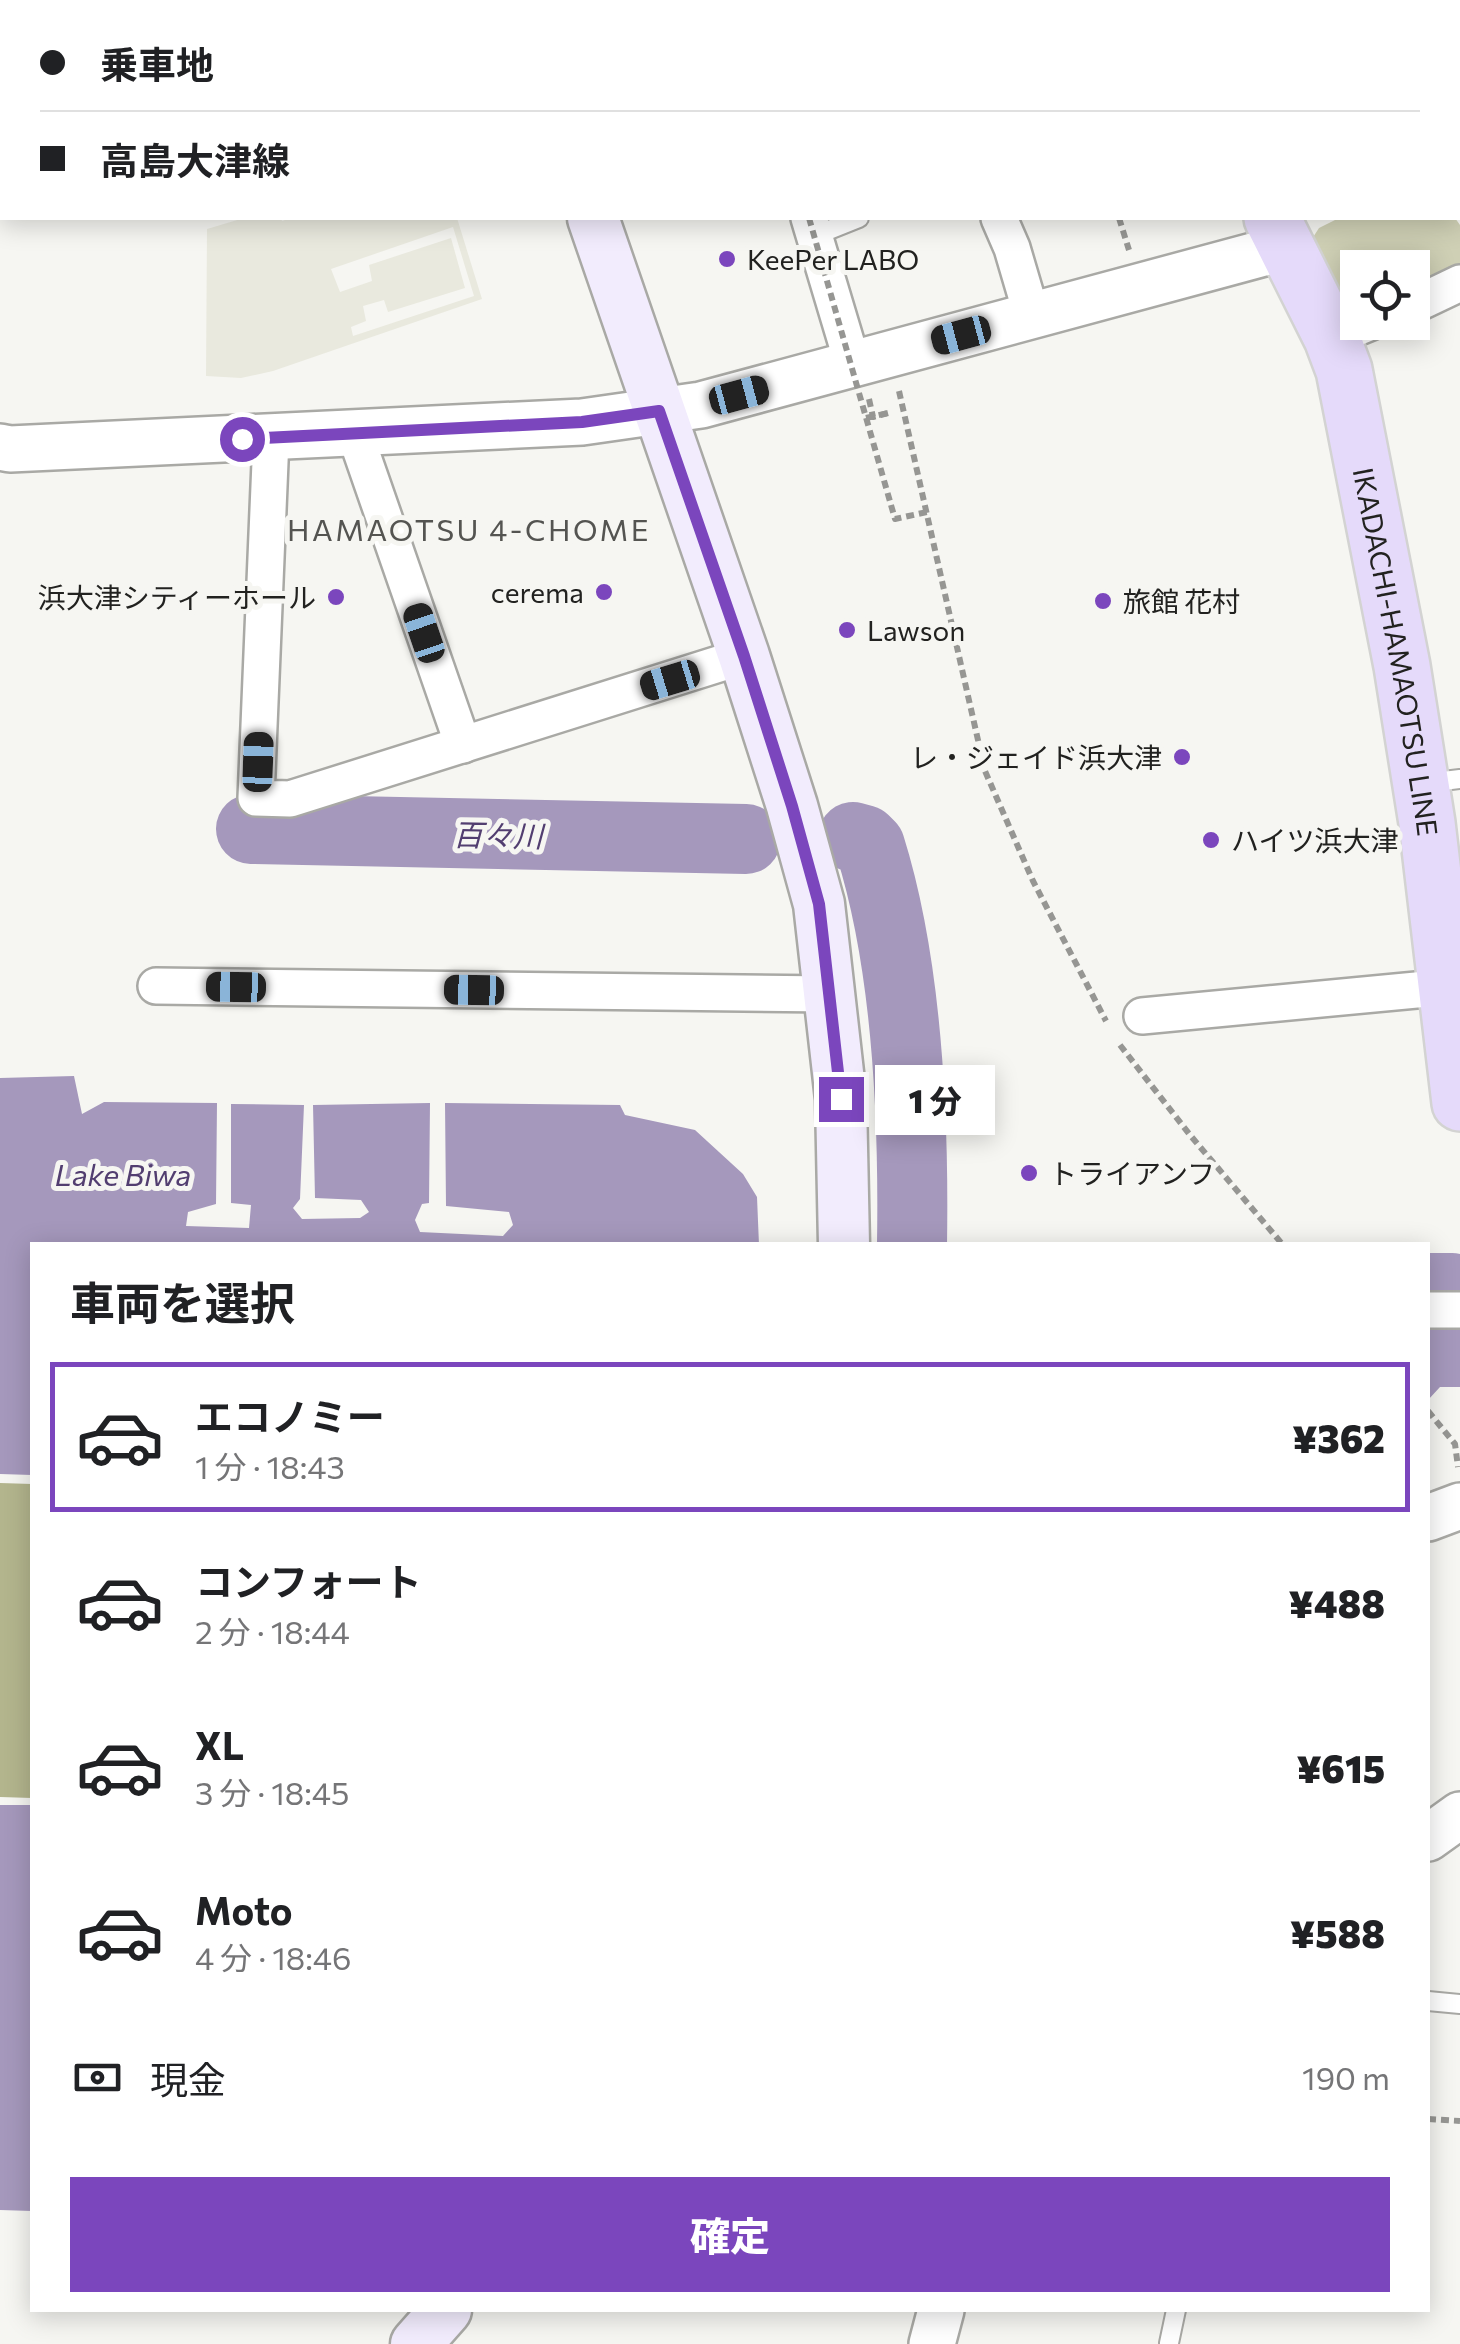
<!DOCTYPE html>
<html lang="ja">
<head>
<meta charset="utf-8">
<style>
	body { margin:0; font-family:Commissioner,"Noto Sans JP",sans-serif; background:#f2f2f2; color:#202124; height:100vh; display:flex; flex-direction:column; font-size:38px; white-space:nowrap }
	* { box-sizing:border-box; margin:0 }
	p { font-size:32px; color:#757577 }
	.icon { flex:none; width:55px; height:55px; fill:none; stroke:currentColor; stroke-width:2; stroke-linecap:round; stroke-linejoin:round }
	.map { position:relative; flex:1; overflow:hidden }
	.panel { position:absolute; left:30px; top:1242px; width:1400px; height:1070px; display:flex; flex-direction:column; background:#fff; border-radius:0px; box-shadow:0 5px 25px #0003 }
	.panel>* { flex:none }
	.hud { position:absolute; left:0px; top:0px; width:1460px; height:220px; box-shadow:0 5px 25px #0003; display:grid; align-content:center; height:220px; padding:0 40px; background:#fff }
	.buttons { position:absolute; left:1340px; top:250px; display:grid; gap:20px }
	.buttons a { display:grid; place-items:center; width:90px; height:90px; border-radius:0px; background:#fff; box-shadow:0 5px 25px #0003; font-size:50px }
	.end { position:absolute; width:45px; height:45px; margin:-22px; border:12px solid #7b46bd; background:#fff; box-shadow:0 0 0 5px #fff }
	.from { border-radius:50% }
	.bubble { position:absolute; height:70px; border-radius:0px; background:#fff; box-shadow:0 5px 25px #0003; font-size:32px; font-weight:800; line-height:70px; text-align:center }
	.car { position:absolute; width:30px; height:60px; margin:-30px -15px; border-radius:12px; box-shadow:0 0 8px 2px #0007; background:linear-gradient(#222 24%,#8ab4d8 0 40%,#222 0 76%,#8ab4d8 0 86%,#222 0) }
	.hud b { display:flex; align-items:center; gap:35px; height:95px; font-size:38px }
	.hud b+b { border-top:2px solid #e0e0e0 }
	.hud i { width:25px; height:25px; background:#202124 }
	ul { padding:0; list-style:none }
	li { display:flex; align-items:center; gap:30px; height:150px; margin:0 20px 15px; padding:0 20px; border:5px solid transparent; border-radius:0px }
	li div { flex:1 }
	li b { display:block; font-size:38px }
	li em { font-style:normal; font-weight:800 }
	li.selected { border-color:#7b46bd }
	li>.icon { width:90px; height:90px; stroke-width:1.5 }
	h2 { padding:0 40px; font-size:45px; line-height:120px }
	.pay { display:flex; align-items:center; gap:25px; height:110px; padding:0 40px; font-size:38px }
	.pay p { margin-inline-start:auto }
	.button { display:flex; gap:20px; margin-top:auto; padding:20px 40px }
	.button a { flex:1; height:115px; border-radius:0px; background:#7b46bd; color:#fff; font-size:40px; font-weight:800; line-height:115px; text-align:center }
	.map>svg:first-child { display:block }
</style>
</head>
<body>
<div class="map">
<svg width="1460" height="2344" viewBox="0 0 1460 2344">
	<rect width="100%" height="100%" fill="#f6f6f2"/>
	<path fill="#e9e9de" fill-rule="evenodd" d="M 244,218 L 281,218 L 282,221 L 291,218 L 457,218 L 482,299 L 273,371 L 241,378 L 206,376 L 207,229 ZM 453,227 L 474,296 L 353,336 L 351,327 L 366,321 L 363,306 L 384,300 L 388,312 L 465,288 L 451,238 L 369,265 L 372,281 L 340,292 L 331,269 Z"/>
	<path fill="#cfd0b5" d="M 1339,218 L 1455,218 L 1460,225 L 1460,263 L 1413,287 L 1412,268 L 1358,268 L 1357,312 L 1339,307 L 1308,245 L 1319,228 Z"/>
	<path fill="#b3b58d" d="M 0,1483 L 32,1484 L 32,1798 L 0,1797 Z"/>
	<g fill="#a598bc">
		<path d="M 74,1076 L 82,1114 L 104,1102 L 217,1103 L 216,1204 L 188,1212 L 186,1226 L 249,1228 L 251,1205 L 231,1203 L 231,1104 L 304,1105 L 300,1199 L 293,1208 L 302,1219 L 360,1218 L 369,1212 L 361,1200 L 315,1198 L 313,1105 L 430,1103 L 429,1203 L 422,1204 L 415,1220 L 420,1232 L 503,1236 L 513,1225 L 509,1212 L 446,1206 L 445,1103 L 620,1105 L 625,1115 L 695,1130 L 743,1174 L 757,1197 L 759,1245 L 32,1245 L 32,1475 L 0,1474 L 0,1078 Z"/>
		<path d="M 1428,1325 L 1460,1326 L 1460,1387 L 1440,1387 L 1428,1400 Z"/>
		<path d="M 0,1805 L 32,1805 L 32,2211 L 0,2210 Z"/>
	</g>
	<g fill="none" stroke-linecap="round" stroke-linejoin="round">
		<g stroke="#a598bc" stroke-width="70">
			<path d="M 251,829 L 746,839"/>
			<path d="M 853,837 L 864,840 L 870,846 C 908,967 914,1119 912,1245"/>
			<path d="M 1428,1288 L 1452,1288"/>
		</g>
		<g stroke="#a9a9a5" stroke-width="22">
			<g id="service">
				<path d="M 1003,0 L 1005,2"/>
				<path d="M 1294,2 L 1298,0"/>
				<path d="M 814,236 L 859,218"/>
				<path d="M 1427,783 L 1460,779"/>
				<path d="M 1428,2001 L 1460,2004"/>
				<path d="M 1169,2343 L 1176,2310"/>
			</g>
		</g>
		<g stroke="#a9a9a5" stroke-width="40">
			<g id="minor">
				<path d="M 1409,0 L 1410,2"/>
				<path d="M 871,2 L 874,0"/>
				<path d="M 1458,83 L 1460,88"/>
				<path d="M 1458,148 L 1460,147"/>
				<path d="M 809,218 L 853,365"/>
				<path d="M 999,218 L 1012,248 L 1032,316"/>
				<path d="M 1412,306 L 1460,283"/>
				<path d="M 1332,338 L 1371,322"/>
				<path d="M 355,434 L 463,745"/>
				<path d="M 271,438 L 256,798 L 290,799 L 744,656"/>
				<path d="M 156,986 L 831,994"/>
				<path d="M 1142,1016 L 1448,987"/>
				<path d="M 1428,1310 L 1460,1310"/>
			</g>
		</g>
		<g stroke="#a9a9a5" stroke-width="50">
			<g id="tertiary">
				<path d="M 0,447 L 10,449 L 582,422 L 701,405 L 1286,247"/>
				<path d="M 1428,1518 L 1460,1506"/>
				<path d="M 1428,1838 L 1460,1815"/>
				<path d="M 932,2344 L 941,2310"/>
			</g>
		</g>
		<g stroke="#a9a9a5" stroke-width="55">
			<g id="secondary">
				<path d="M 518,0 L 519,2"/>
				<path d="M 593,218 L 744,656 L 792,806 L 819,904 L 841,1099 L 844,1245"/>
				<path d="M 416,2344 L 446,2310"/>
			</g>
		</g>
		<g stroke="#d3d3d2" stroke-width="60">
			<g id="primary">
				<path d="M 1165,0 L 1166,2"/>
				<path id="s1" d="M 1272,218 L 1332,338 L 1344,370 L 1402,666 L 1427,823 L 1460,1103"/>
			</g>
		</g>
		<g stroke="#969693" stroke-width="6" stroke-dasharray="8 5" stroke-linecap="butt">
			<path d="M 740,0 L 741,2"/>
			<path d="M 1119,218 L 1129,250"/>
			<path d="M 899,391 L 985,771 L 1033,881 L 1106,1021"/>
			<path d="M 869,399 L 873,417 L 888,413"/>
			<path d="M 891,505 L 895,519 L 927,512"/>
			<path d="M 1120,1045 L 1190,1135 L 1283,1245"/>
			<path d="M 1428,1411 L 1455,1444 L 1458,1467"/>
			<path d="M 1428,2119 L 1460,2121"/>
		</g>
		<use href="#service" stroke="#fff" stroke-width="18"/>
		<use href="#minor" stroke="#fff" stroke-width="35"/>
		<use href="#tertiary" stroke="#fff" stroke-width="45"/>
		<use href="#secondary" stroke="#f2ecfd" stroke-width="50"/>
		<use href="#primary" stroke="#e5dafa" stroke-width="55"/>
		<g stroke="#8f8f8c" stroke-width="2.5">
			<path d="M 1365,0 L 1367,2"/>
			<path d="M 1458,128 L 1460,132"/>
			<path d="M 1458,154 L 1460,158"/>
		</g>
		<g stroke="#969693" stroke-width="6" stroke-dasharray="8 5" stroke-linecap="butt">
			<path d="M 809,218 L 891,505"/>
			<path d="M 866,418 L 888,413"/>
		</g>
	</g>
	<g fill="none" stroke-linecap="round" stroke-linejoin="round">
		<path stroke="#7b46bd" stroke-width="12" d="M 242,439 L 582,422 L 659,411 L 744,656 L 792,806 L 819,904 L 841,1099"/>
	</g>
	<g fill="#7b46bd" stroke="#f6f6f2" stroke-width="4">
		<circle cx="727" cy="259" r="10"/>
		<circle cx="604" cy="592" r="10"/>
		<circle cx="336" cy="597" r="10"/>
		<circle cx="1103" cy="601" r="10"/>
		<circle cx="847" cy="630" r="10"/>
		<circle cx="1182" cy="757" r="10"/>
		<circle cx="1211" cy="840" r="10"/>
		<circle cx="1029" cy="1173" r="10"/>
	</g>
	<g text-anchor="middle" dominant-baseline="central" stroke-width="10" stroke-linejoin="round" paint-order="stroke">
		<g font-size="28" fill="#222220" stroke="#f6f6f2" text-anchor="start">
			<text x="747" y="259">KeePer LABO</text>
			<text x="584" y="592" text-anchor="end">cerema</text>
			<text x="316" y="597" text-anchor="end">浜大津シティーホール</text>
			<text x="1123" y="601">旅館 花村</text>
			<text x="867" y="630">Lawson</text>
			<text x="1162" y="757" text-anchor="end">レ・ジェイド浜大津</text>
			<text x="1231" y="840">ハイツ浜大津</text>
			<text x="1049" y="1173">トライアンフ</text>
		</g>
		<g font-size="28" fill="#222220" stroke="#f6f6f2">
			<text stroke="none"><textPath href="#s1" startOffset="455">IKADACHI-HAMAOTSU LINE</textPath></text>
		</g>
		<g font-size="30" letter-spacing="2.5" fill="#545451" stroke="#f6f6f2">
			<text x="469" y="528">HAMAOTSU 4-CHOME</text>
		</g>
		<g font-size="30" font-style="italic" fill="#523e70" stroke="#f6f6f2">
			<text transform="translate(498 834) rotate(1)">百々川</text>
			<text x="123" y="1173">Lake Biwa</text>
		</g>
	</g>
</svg>
<div class="buttons">
<a><svg class="icon" aria-label="locate" viewBox="0 0 24 24"><circle cx="12" cy="12" r="6"/><path d="M12 2v4M12 18v4M2 12h4M18 12h4"/></svg></a>
</div>
<i class="end from" style="left:242px;top:439px"></i>
<i class="end" style="left:841px;top:1099px"></i>
<div class="bubble" style="left:875px;top:1065px;width:120px">1 分</div>
<i class="car" style="left:961px;top:335px;rotate:255deg"></i>
<i class="car" style="left:739px;top:395px;rotate:75deg"></i>
<i class="car" style="left:424px;top:633px;rotate:341deg"></i>
<i class="car" style="left:670px;top:680px;rotate:253deg"></i>
<i class="car" style="left:258px;top:762px;rotate:2deg"></i>
<i class="car" style="left:236px;top:987px;rotate:271deg"></i>
<i class="car" style="left:474px;top:990px;rotate:271deg"></i>
<div class="hud">
<b><i class="from"></i>乗車地</b>
<b><i></i>高島大津線</b>
</div>
<section class="panel">
<h2>車両を選択</h2>
<ul>
<li class="selected"><svg class="icon" aria-label="car" viewBox="0 0 24 24"><path d="M5 17H2v-5l4-1 3-4h7l3 4 3 1v5h-3M9 17h6M6 11h13"/><circle cx="7" cy="17" r="2"/><circle cx="17" cy="17" r="2"/></svg><div><b>エコノミー</b><p>1 分 · 18:43</p></div><em>¥362</em></li>
<li><svg class="icon" aria-label="car" viewBox="0 0 24 24"><path d="M5 17H2v-5l4-1 3-4h7l3 4 3 1v5h-3M9 17h6M6 11h13"/><circle cx="7" cy="17" r="2"/><circle cx="17" cy="17" r="2"/></svg><div><b>コンフォート</b><p>2 分 · 18:44</p></div><em>¥488</em></li>
<li><svg class="icon" aria-label="car" viewBox="0 0 24 24"><path d="M5 17H2v-5l4-1 3-4h7l3 4 3 1v5h-3M9 17h6M6 11h13"/><circle cx="7" cy="17" r="2"/><circle cx="17" cy="17" r="2"/></svg><div><b>XL</b><p>3 分 · 18:45</p></div><em>¥615</em></li>
<li><svg class="icon" aria-label="car" viewBox="0 0 24 24"><path d="M5 17H2v-5l4-1 3-4h7l3 4 3 1v5h-3M9 17h6M6 11h13"/><circle cx="7" cy="17" r="2"/><circle cx="17" cy="17" r="2"/></svg><div><b>Moto</b><p>4 分 · 18:46</p></div><em>¥588</em></li>
</ul>
<div class="pay"><svg class="icon" aria-label="cash" viewBox="0 0 24 24"><path d="M3 7h18v10H3z"/><circle cx="12" cy="12" r="2"/></svg>現金<p>190 m</p></div>
<div class="button"><a>確定</a></div>
</section>
</div>
</body>
</html>
